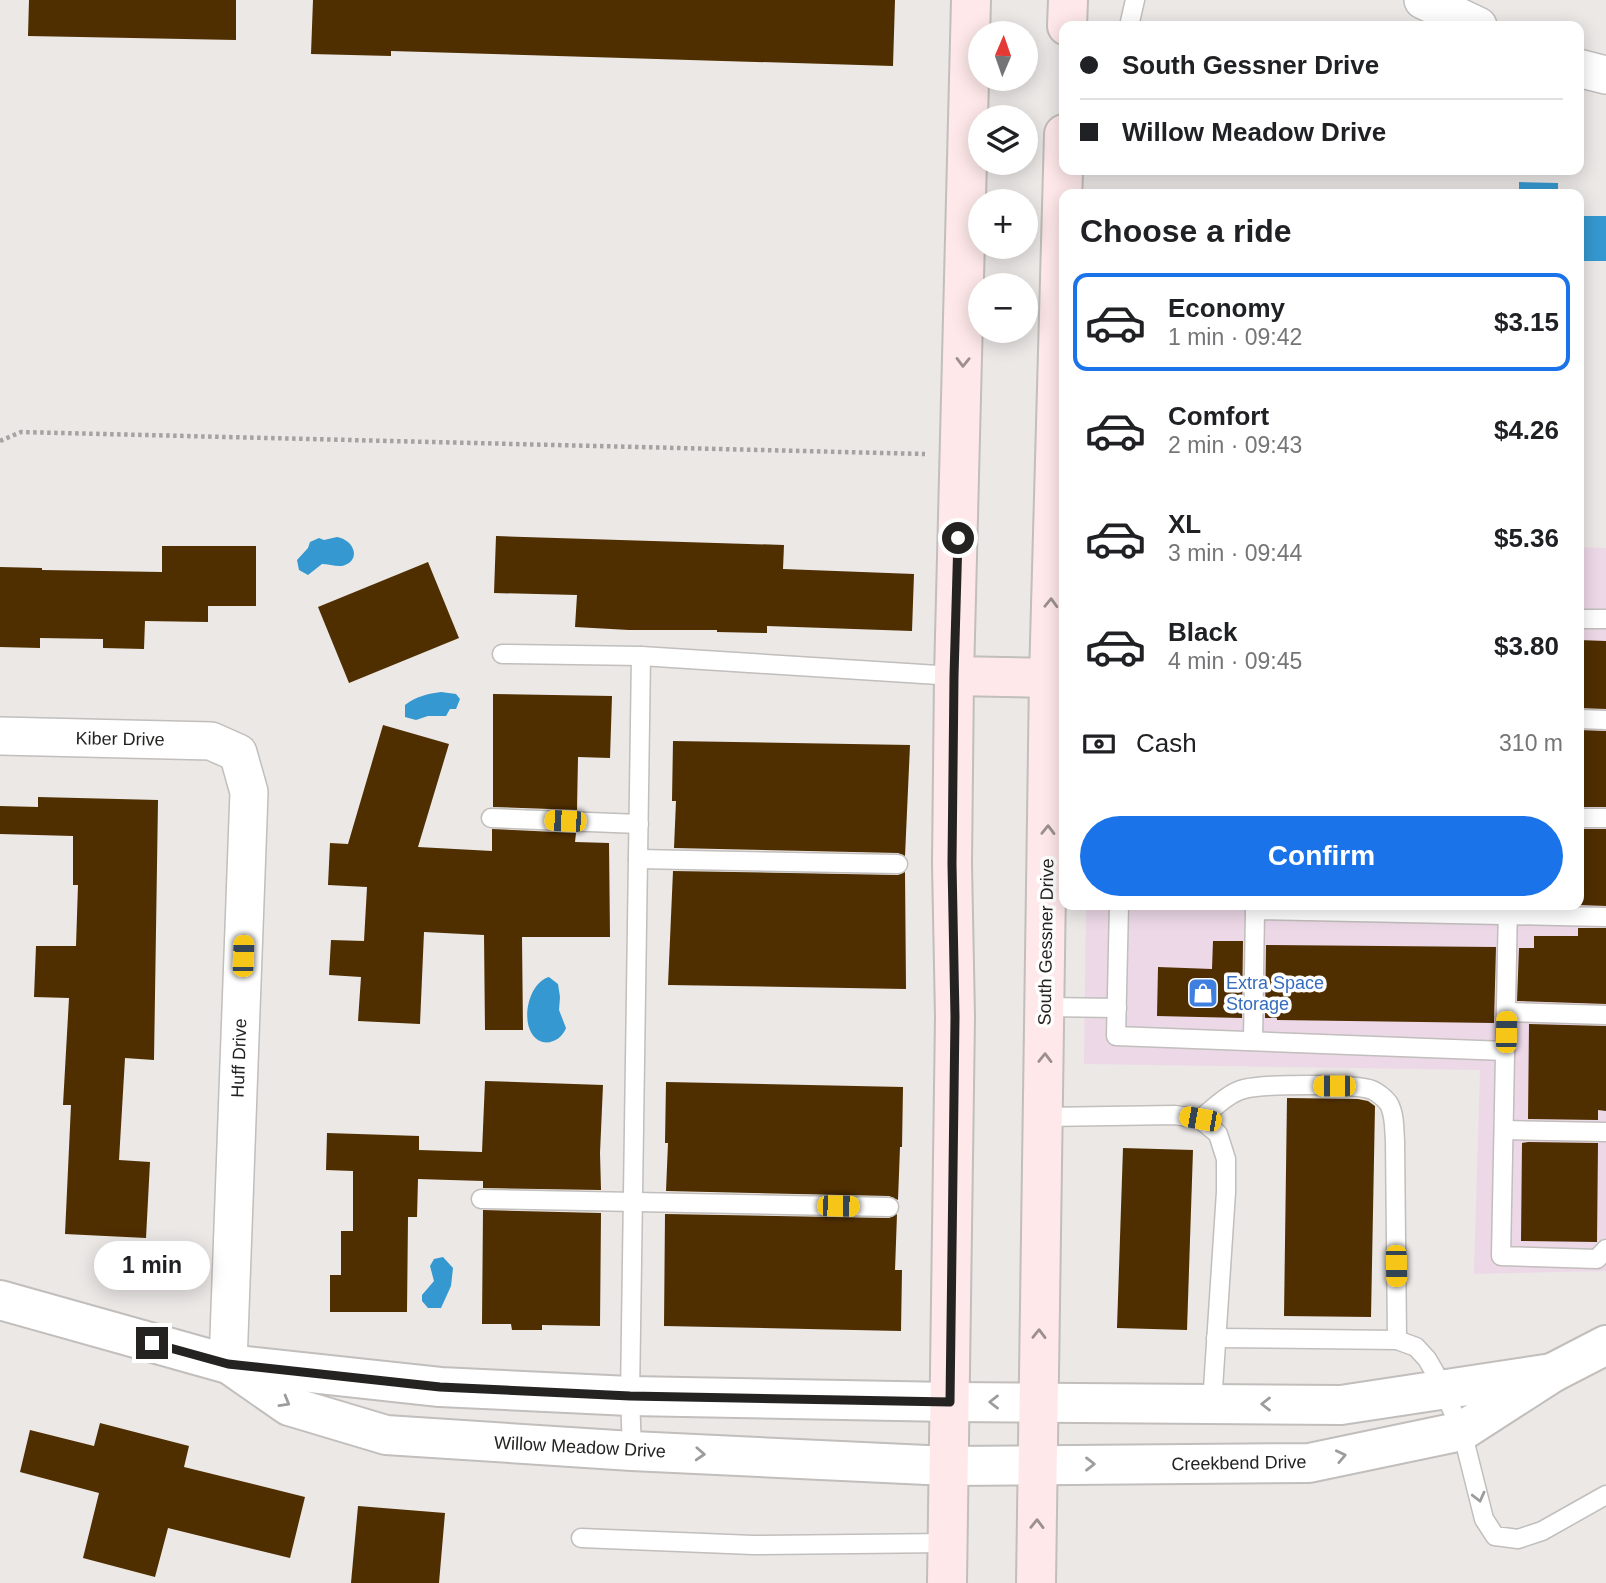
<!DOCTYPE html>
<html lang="en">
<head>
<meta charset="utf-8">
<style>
	body { margin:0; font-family:Helvetica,sans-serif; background:#f6f6f6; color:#202124; height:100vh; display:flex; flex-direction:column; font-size:26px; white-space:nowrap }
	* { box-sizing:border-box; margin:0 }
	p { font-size:23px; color:#757577 }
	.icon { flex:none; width:38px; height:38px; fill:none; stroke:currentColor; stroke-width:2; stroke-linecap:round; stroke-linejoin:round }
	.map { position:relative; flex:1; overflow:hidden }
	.drawer { position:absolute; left:1059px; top:189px; width:525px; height:721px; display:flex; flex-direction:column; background:#fff; border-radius:14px; box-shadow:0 4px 18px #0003 }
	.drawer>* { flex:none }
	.top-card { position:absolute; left:1059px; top:21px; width:525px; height:154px; border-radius:14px; box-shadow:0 4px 18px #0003; display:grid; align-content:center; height:154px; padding:0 21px; background:#fff }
	.needle { width:46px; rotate:2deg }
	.controls { position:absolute; left:968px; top:21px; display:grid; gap:14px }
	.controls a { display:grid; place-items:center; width:70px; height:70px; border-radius:50%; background:#fff; box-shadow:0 4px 18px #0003; font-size:35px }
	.end { position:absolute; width:32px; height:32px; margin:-16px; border:9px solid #242322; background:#fff; box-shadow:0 0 0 4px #fff }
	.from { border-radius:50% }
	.bubble { position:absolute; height:49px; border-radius:24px; background:#fff; box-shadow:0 4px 18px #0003; font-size:23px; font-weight:800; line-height:49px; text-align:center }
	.car { position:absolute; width:21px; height:42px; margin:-21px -10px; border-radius:9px; box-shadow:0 0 5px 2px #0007; background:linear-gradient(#f5c518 24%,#345 0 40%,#f5c518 0 76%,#345 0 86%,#f5c518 0) }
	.top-card b { display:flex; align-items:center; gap:24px; height:66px; font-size:26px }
	.top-card b+b { border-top:2px solid #e0e0e0 }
	.top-card i { width:18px; height:18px; background:#202124 }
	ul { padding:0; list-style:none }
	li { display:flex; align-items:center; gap:21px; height:98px; margin:0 14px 10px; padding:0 7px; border:4px solid transparent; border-radius:14px }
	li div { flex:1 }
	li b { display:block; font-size:26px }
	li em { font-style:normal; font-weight:800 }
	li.on { border-color:#1a73e8 }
	li>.icon { width:63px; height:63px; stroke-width:1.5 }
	h2 { padding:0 21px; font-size:32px; line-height:84px }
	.pay { display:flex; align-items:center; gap:18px; height:77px; padding:0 21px; font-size:26px }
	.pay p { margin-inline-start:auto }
	.button { display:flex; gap:14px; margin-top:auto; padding:14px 21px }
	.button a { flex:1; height:80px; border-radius:42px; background:#1a73e8; color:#fff; font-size:28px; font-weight:800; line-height:80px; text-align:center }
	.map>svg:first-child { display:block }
</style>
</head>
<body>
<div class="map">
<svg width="1606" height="1583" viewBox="0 0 1606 1583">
	<rect width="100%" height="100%" fill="#ebe8e6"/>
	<path fill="#edd8e7" d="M 1579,547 L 1606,548 L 1606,1271 L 1474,1274 L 1480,1070 L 1084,1064 L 1086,905 L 1578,905 Z"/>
	<g fill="#3598d0">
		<path d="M 1519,182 L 1558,183 L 1558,194 L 1519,194 Z"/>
		<path d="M 1578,216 L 1606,216 L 1606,261 L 1579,261 Z"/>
		<path d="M 337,537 C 354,540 361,559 345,565 C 340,568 329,564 322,564 L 308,575 L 299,570 L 297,560 L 308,548 L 310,542 L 319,538 L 324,540 Z"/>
		<path d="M 441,692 L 456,694 L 460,699 L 456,709 L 450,709 L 446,716 L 428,716 L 416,720 L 405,717 L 405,705 C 416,696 428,694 441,692 Z"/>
		<path d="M 549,977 L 558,984 L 560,997 L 559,1010 L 566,1028 C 561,1042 542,1049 532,1034 C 521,1017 530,982 549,977 Z"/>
		<path d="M 443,1257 L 453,1268 L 451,1286 L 441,1308 L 428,1308 L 422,1301 L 422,1295 L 434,1281 L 430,1266 L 434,1259 Z"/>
	</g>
	<g fill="#4f2e00">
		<path d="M 29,0 L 236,0 L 236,40 L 28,36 Z"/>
		<path d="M 313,0 L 895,0 L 893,66 L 391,51 L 391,56 L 311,54 Z"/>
		<path d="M 496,536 L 784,545 L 783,569 L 914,574 L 912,631 L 767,626 L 767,633 L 717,632 L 717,630 L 629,630 L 575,627 L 577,595 L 494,593 Z"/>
		<path d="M 162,546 L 256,546 L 256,606 L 208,606 L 208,622 L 145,621 L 144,649 L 103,648 L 103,639 L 40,638 L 40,648 L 0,647 L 0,567 L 42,568 L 42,570 L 162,572 Z"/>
		<path d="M 428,562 L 459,638 L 349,683 L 318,607 Z"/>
		<path d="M 1578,640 L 1606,641 L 1606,709 L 1578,708 Z"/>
		<path d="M 493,694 L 612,696 L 610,758 L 578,757 L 577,810 L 493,807 Z"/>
		<path d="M 383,725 L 449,744 L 418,847 L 492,851 L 492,829 L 576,833 L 575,842 L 609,843 L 610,937 L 522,937 L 523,1030 L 485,1030 L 484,935 L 424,932 L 420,1024 L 358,1021 L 361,977 L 329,975 L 331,940 L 364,941 L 367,887 L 328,885 L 330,843 L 348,844 Z"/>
		<path d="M 1578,730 L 1606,731 L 1606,807 L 1578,807 Z"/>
		<path d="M 673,741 L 910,745 L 905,856 L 898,853 L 674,848 L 676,801 L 672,801 Z"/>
		<path d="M 38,797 L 158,800 L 154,1060 L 125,1058 L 119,1160 L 150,1162 L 146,1238 L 65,1234 L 71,1105 L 63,1105 L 69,998 L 34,997 L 36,946 L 76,946 L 78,885 L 73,885 L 73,836 L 0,834 L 0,806 L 38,807 Z"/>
		<path d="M 1578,829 L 1606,829 L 1606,906 L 1578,905 Z"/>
		<path d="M 673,871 L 898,875 L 905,872 L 906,989 L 668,985 Z"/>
		<path d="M 1578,928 L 1606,928 L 1606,1004 L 1517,1001 L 1519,948 L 1534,948 L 1534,936 L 1578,936 Z"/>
		<path d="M 1213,941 L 1243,941 L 1242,1018 L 1157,1016 L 1158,967 L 1212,969 Z"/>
		<path d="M 1266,945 L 1496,947 L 1494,1023 L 1277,1020 L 1277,1018 L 1265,1018 Z"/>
		<path d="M 1529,1024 L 1606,1026 L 1606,1111 L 1598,1110 L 1598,1120 L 1528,1119 Z"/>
		<path d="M 485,1081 L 603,1085 L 600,1153 L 601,1190 L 483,1188 L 483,1181 L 418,1179 L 417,1217 L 408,1217 L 407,1312 L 330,1312 L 330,1275 L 341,1275 L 341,1231 L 353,1231 L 353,1171 L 326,1170 L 327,1133 L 419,1136 L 419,1150 L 482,1152 Z"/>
		<path d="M 666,1082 L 903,1087 L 902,1147 L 900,1147 L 898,1200 L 889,1196 L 666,1191 L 668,1143 L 665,1143 Z"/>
		<path d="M 1287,1098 L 1358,1099 L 1368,1101 L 1375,1106 L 1371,1317 L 1284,1316 Z"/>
		<path d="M 1528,1142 L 1598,1143 L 1597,1242 L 1521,1241 L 1522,1143 Z"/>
		<path d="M 1123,1148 L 1193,1150 L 1187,1330 L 1117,1328 Z"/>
		<path d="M 483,1210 L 601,1213 L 600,1326 L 542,1325 L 542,1330 L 512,1330 L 511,1324 L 482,1324 Z"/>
		<path d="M 665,1214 L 889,1218 L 897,1214 L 895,1270 L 902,1270 L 901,1331 L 664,1326 Z"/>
		<path d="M 100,1423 L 189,1446 L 184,1467 L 305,1497 L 290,1558 L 168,1528 L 155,1577 L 83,1558 L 99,1493 L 20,1472 L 30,1430 L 94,1446 Z"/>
		<path d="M 358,1506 L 445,1513 L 439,1583 L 351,1583 Z"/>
	</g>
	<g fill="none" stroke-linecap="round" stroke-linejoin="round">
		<g stroke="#c1bebc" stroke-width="21">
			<g id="service">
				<path d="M 1129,26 L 1135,0"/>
				<path d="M 1578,619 L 1606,619"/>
				<path d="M 502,654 L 641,656 L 954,676"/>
				<path d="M 1578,719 L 1606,720"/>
				<path d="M 491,818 L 639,824"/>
				<path d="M 1578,818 L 1606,818"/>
				<path d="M 638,859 L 898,864"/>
				<path d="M 1119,905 L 1116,1036 L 1505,1051"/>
				<path d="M 1508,905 L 1501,1256 L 1597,1259 L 1606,1249"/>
				<path d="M 1046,1007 L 1117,1008"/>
				<path d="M 1506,1012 L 1606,1015"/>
				<path d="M 1253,1041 L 1255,910 L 1606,917"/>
				<path d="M 1044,1117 L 1175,1115 L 1200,1119 L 1218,1134 L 1226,1159 L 1226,1192 L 1212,1404"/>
				<path d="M 1200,1119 C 1213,1109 1228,1093 1244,1089 C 1263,1084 1355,1083 1372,1090 C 1377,1092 1386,1099 1389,1104 C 1395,1115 1394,1129 1395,1141 L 1397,1340"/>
				<path d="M 1504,1130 L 1606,1132"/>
				<path d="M 481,1199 L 889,1207"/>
				<path d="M 1216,1338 L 1397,1340 L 1416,1347 L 1427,1359 L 1434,1371 L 1462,1431 L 1484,1519 L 1495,1536 L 1518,1539 L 1542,1531 L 1606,1495"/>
				<path d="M 632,1451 L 630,1396 L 641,656"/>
				<path d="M 581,1538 L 753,1545 L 947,1543"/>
			</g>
		</g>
		<g stroke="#c1bebc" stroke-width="40">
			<g id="minor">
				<path d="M 1423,0 L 1478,26"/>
				<path d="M 1578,68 L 1606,75"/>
				<path d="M 0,736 L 211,741 L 238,753 L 249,792 L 228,1364"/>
			</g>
		</g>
		<g stroke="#c1bebc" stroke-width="42">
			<g id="tertiary">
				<path d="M 0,1300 L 228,1364 L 440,1387 L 630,1396 L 950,1402 L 1341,1405 L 1552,1373"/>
				<path d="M 233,1367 L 289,1406 L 386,1435 L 632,1451 L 948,1466 L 1309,1463 L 1462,1431 L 1552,1373 L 1606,1345"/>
			</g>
		</g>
		<g stroke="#c1bebc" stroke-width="42">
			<g id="secondary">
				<path d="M 1067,26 L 1068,0"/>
				<path d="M 954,676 L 1049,678"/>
				<path d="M 947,1583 L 955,1017 L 952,864 L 954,676 L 971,0"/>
				<path d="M 1036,1583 L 1049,678 L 1064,134"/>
			</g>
		</g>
		<path stroke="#a5a2a1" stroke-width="4.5" stroke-dasharray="3.5 3.5" stroke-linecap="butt" d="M 0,441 L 21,432 L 925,454"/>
		<use href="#service" stroke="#fff" stroke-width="18"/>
		<use href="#minor" stroke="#fff" stroke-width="37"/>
		<use href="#tertiary" stroke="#fff" stroke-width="38"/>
		<use href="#secondary" stroke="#fee8e9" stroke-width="38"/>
	</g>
	<defs><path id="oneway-chevron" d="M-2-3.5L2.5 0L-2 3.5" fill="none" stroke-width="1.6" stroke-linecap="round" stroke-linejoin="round" transform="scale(1.75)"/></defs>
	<g stroke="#9c8f8f">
		<use href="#oneway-chevron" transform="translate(963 362) rotate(91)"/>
		<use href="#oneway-chevron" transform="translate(1051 603) rotate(-88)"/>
		<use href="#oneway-chevron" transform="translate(1048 830) rotate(-89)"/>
		<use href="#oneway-chevron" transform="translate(1045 1058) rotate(-89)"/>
		<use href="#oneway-chevron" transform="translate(1039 1334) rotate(-89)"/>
		<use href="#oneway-chevron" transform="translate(1037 1524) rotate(-89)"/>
	</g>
	<g stroke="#9c9c9c">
		<use href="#oneway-chevron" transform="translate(285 1402) rotate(30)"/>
		<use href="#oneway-chevron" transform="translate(994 1402) rotate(-180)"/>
		<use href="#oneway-chevron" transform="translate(1266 1404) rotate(-180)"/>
		<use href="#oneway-chevron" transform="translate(700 1454) rotate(3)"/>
		<use href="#oneway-chevron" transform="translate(1341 1456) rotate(-12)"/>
		<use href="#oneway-chevron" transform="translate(1090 1464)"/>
		<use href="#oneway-chevron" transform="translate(1479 1497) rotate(76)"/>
	</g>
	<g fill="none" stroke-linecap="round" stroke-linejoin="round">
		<path stroke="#242322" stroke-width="9" d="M 152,1343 L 228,1364 L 440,1387 L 630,1396 L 950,1402 L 955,1017 L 952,864 L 954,676 L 958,538"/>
	</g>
	<defs>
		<g id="shop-square" transform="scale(1.575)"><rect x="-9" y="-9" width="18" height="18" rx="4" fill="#3f7fe0" stroke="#fff"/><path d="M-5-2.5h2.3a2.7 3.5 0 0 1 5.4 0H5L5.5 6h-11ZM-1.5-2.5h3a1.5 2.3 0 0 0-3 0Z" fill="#fff"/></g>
	</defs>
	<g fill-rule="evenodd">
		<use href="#shop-square" x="1203" y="993"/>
	</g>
	<g text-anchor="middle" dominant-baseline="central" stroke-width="7" stroke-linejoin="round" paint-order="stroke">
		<g font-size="18" fill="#242322" stroke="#fff">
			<text transform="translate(120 739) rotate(1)">Kiber Drive</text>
			<text transform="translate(1046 942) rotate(-89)">South Gessner Drive</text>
			<text transform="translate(239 1058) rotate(-88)">Huff Drive</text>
			<text transform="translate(580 1447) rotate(3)">Willow Meadow Drive</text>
			<text transform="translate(1239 1463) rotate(-1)">Creekbend Drive</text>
		</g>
		<g font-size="18" fill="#366cbe" stroke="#fff" text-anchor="start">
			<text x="1226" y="983">Extra Space<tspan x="1226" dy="21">Storage</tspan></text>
		</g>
	</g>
</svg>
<div class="controls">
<a><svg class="needle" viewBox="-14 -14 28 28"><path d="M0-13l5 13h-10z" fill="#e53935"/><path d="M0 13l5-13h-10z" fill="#757577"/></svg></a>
<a><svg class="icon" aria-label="layers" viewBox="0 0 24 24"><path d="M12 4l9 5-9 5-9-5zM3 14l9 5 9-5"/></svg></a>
<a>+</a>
<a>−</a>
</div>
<i class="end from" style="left:958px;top:538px"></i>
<i class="end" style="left:152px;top:1343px"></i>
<div class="bubble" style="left:94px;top:1241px;width:116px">1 min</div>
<i class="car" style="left:565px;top:821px;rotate:272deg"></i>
<i class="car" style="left:243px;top:956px;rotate:2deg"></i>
<i class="car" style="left:1506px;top:1032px;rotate:1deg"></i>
<i class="car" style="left:1334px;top:1086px;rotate:270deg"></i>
<i class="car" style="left:1200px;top:1119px;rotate:280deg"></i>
<i class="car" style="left:838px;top:1206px;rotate:91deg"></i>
<i class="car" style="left:1396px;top:1266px;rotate:179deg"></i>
<div class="top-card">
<b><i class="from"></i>South Gessner Drive</b>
<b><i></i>Willow Meadow Drive</b>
</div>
<section class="drawer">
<h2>Choose a ride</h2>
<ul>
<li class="on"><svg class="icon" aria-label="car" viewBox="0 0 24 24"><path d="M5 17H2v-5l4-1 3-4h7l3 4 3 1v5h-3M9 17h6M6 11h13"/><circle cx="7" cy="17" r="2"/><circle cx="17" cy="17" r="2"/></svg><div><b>Economy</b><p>1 min · 09:42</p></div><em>$3.15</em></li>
<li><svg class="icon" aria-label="car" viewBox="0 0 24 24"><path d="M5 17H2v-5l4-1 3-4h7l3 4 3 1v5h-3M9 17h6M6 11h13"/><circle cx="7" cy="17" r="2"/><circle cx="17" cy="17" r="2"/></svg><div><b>Comfort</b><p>2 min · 09:43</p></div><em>$4.26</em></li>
<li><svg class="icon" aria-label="car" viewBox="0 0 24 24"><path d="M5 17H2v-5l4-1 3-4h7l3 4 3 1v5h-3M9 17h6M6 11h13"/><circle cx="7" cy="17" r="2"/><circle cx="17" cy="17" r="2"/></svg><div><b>XL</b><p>3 min · 09:44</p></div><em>$5.36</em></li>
<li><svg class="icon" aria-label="car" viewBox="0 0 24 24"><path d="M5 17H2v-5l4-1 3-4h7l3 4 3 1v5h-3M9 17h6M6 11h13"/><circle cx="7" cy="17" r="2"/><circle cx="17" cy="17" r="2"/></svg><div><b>Black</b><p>4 min · 09:45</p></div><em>$3.80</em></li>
</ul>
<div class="pay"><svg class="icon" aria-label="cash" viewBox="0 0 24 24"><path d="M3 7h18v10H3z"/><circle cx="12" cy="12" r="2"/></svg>Cash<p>310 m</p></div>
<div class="button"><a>Confirm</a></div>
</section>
</div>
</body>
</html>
